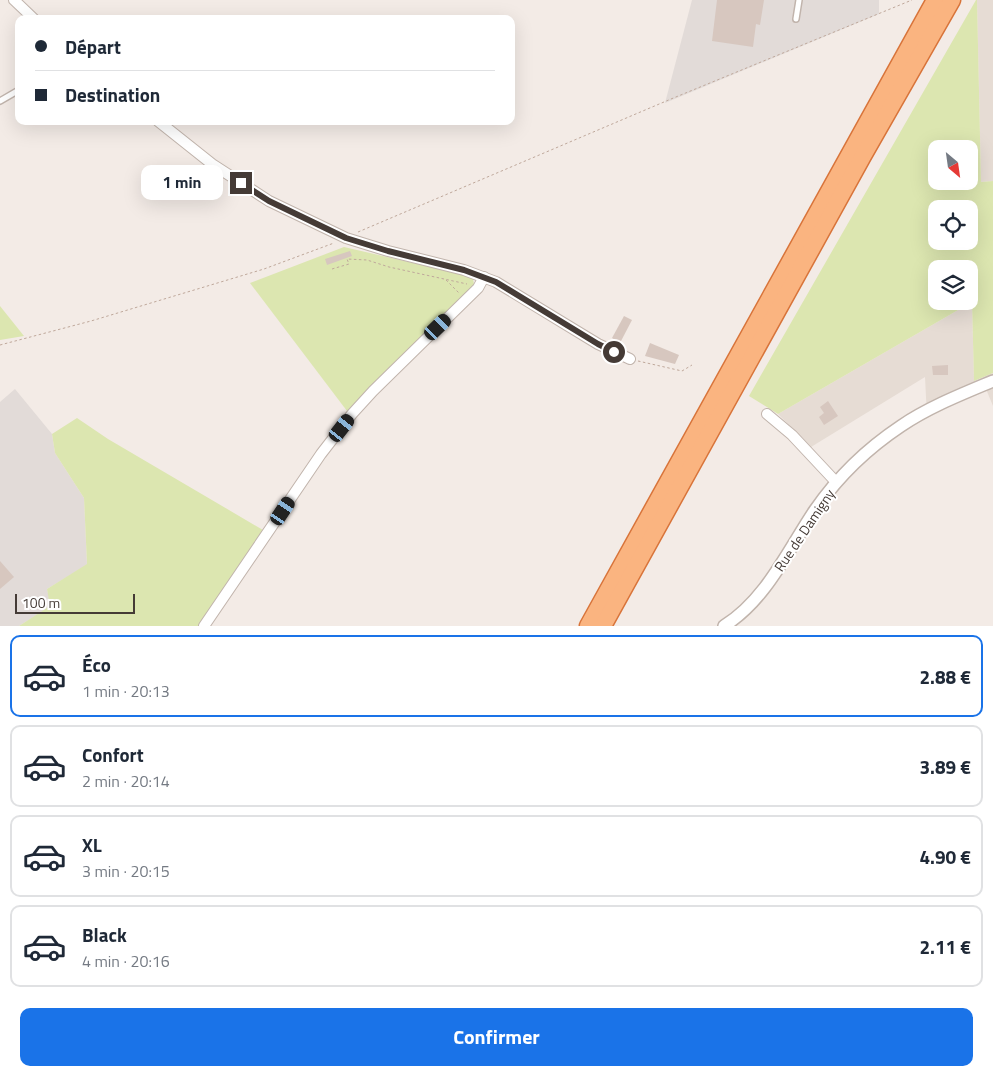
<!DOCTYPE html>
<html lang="fr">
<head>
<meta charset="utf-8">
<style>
	body { margin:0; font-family:"Titillium Web",sans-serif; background:#f6f6f7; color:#1f2937; height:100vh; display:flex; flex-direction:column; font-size:19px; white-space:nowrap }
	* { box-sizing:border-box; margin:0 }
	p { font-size:16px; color:#747a83 }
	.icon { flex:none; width:28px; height:28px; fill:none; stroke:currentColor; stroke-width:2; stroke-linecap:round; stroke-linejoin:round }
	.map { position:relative; height:626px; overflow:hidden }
	.side { display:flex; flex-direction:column; background:#fff; flex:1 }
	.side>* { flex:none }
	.guide { position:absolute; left:15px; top:15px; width:500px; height:110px; border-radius:10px; box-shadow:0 5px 20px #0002; display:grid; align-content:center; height:110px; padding:0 20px; background:#fff }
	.needle { width:32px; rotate:151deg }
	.buttons { position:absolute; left:928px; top:140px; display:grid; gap:10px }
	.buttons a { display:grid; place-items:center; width:50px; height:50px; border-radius:10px; background:#fff; box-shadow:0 5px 20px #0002; font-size:25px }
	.scale { position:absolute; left:15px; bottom:12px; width:120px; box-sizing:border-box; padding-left:5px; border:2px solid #453b36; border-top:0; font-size:14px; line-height:18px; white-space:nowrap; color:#453b36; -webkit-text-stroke:4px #fff; paint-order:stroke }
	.end { position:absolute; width:22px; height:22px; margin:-11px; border:6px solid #453b36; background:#fff; box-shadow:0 0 0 2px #fff }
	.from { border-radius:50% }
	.bubble { position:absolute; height:35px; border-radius:10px; background:#fff; box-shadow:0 5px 20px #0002; font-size:16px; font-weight:700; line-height:35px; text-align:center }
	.car { position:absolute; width:15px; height:30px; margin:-15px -8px; border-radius:6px; box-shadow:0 0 4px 1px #0007; background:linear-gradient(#222 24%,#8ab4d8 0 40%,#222 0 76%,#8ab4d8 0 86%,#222 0) }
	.guide b { display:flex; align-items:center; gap:18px; height:48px; font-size:19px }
	.guide b+b { border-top:1px solid #e0e1e3 }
	.guide i { width:12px; height:12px; background:#1f2937 }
	ul { padding:9px 0 0; list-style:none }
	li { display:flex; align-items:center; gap:15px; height:82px; margin:0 10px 8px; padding:0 10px; border:2px solid #e0e1e3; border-radius:10px }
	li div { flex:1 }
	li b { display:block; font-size:19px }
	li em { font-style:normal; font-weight:700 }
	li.current { border-color:#1a73e8 }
	li>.icon { width:45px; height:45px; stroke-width:1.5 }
	.button { display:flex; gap:10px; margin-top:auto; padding:10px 20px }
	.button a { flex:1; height:58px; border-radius:10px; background:#1a73e8; color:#fff; font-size:20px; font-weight:700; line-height:58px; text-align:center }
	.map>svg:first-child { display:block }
</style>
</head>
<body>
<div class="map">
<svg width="993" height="626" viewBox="0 0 993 626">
	<rect width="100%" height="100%" fill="#f3ebe6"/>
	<g fill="#e6dcd4">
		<path d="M 977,0 L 993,0 L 993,181 L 981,182 Z"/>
		<path d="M 972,302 L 974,381 L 993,373 L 993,406 L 986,389 L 927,417 L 925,377 L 811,447 L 778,414 Z"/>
	</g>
	<g fill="#e2dbd8">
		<path d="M 692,0 L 879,0 L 879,14 L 665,103 Z"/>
		<path d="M 15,389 L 52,434 L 55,453 L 84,498 L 87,565 L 47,589 L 51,606 L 19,626 L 0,626 L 0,402 Z"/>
	</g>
	<g fill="#dce6b0" fill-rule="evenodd">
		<path d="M 976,0 L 977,0 L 981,182 L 993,181 L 993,373 L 974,381 L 972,302 L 778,414 L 749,396 ZM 936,149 L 969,149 L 969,181 L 936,181 ZM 936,209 L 969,209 L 969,241 L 936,241 ZM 936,269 L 969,269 L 969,301 L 936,301 Z"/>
		<path d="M 344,247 L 469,276 L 473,279 L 474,284 L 470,290 L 347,411 L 250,283 Z"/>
		<path d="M 0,306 L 24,336 L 0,340 Z"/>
		<path d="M 77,418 L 108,439 L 263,530 L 205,626 L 19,626 L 50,606 L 47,589 L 87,564 L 84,498 L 55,453 L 52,434 Z"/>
	</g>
	<g fill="#d7c7bf">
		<path d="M 717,0 L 764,0 L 760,25 L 756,24 L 753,47 L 712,41 Z"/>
		<path d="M 350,251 L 352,256 L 327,265 L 325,259 Z"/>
		<path d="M 624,316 L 632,320 L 620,343 L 612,338 Z"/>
		<path d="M 650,343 L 679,355 L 675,364 L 645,356 Z"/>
		<path d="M 948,365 L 948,375 L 933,375 L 932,366 Z"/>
		<path d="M 828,401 L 838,416 L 824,425 L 819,417 L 824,413 L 820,407 Z"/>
		<path d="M 0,561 L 14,577 L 0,589 Z"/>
	</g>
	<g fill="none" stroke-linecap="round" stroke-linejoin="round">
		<g stroke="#c1b4ac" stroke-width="8">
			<g id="service">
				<path d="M 796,19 L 799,0"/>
				<path d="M 0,101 L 19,90"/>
			</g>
		</g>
		<g stroke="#c1b4ac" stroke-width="12">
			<g id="minor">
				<path d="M 14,0 L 34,19"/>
				<path d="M 158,121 L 212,164 L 269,201 L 346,238 L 388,251 L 464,270 L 496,282 L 598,344 L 630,359"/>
				<path d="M 767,414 L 792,435 L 836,482"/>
				<path d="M 204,626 L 321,454 L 352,414 L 373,391 L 478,288 L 484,277"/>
			</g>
		</g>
		<g stroke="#c1b4ac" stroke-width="14">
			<path id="tertiary" d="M 724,626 C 766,600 788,550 815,510 C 837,478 868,448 901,426 C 929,407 962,394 993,381"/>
		</g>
		<g stroke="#d8743a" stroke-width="19">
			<g id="trunk">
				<path d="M 588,626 L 935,0"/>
				<path d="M 603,626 L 863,156 L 952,0"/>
			</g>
		</g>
		<g stroke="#bfa89b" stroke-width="1" stroke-dasharray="2.5 2.5" stroke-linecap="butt">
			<path d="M 358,232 L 671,99 L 912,0"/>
			<path d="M 332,269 L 349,264 L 347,259 L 367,260 L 389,267 L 467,284"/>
			<path d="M 446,280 L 459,293"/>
			<path d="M 0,345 L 91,321 L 264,269 L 334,243"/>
			<path d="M 638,361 L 682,371 L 692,365"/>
		</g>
		<use href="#service" stroke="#fff" stroke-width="5"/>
		<use href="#minor" stroke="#fff" stroke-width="10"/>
		<use href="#tertiary" stroke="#fff" stroke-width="11"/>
		<use href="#trunk" stroke="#fab480" stroke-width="16"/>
	</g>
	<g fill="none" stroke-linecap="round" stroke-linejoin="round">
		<path stroke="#453b36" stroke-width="6" d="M 241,183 L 269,201 L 346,238 L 388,251 L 464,270 L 496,282 L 598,344 L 614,352"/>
	</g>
	<g text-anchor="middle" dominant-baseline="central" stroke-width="4" stroke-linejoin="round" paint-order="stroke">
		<g font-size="14" fill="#453b36" stroke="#fff">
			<text transform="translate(804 530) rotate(-56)">Rue de Damigny</text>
		</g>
	</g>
</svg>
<div class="buttons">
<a><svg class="needle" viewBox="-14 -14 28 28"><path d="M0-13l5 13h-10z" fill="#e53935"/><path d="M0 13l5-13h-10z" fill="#747a83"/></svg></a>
<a><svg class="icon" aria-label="locate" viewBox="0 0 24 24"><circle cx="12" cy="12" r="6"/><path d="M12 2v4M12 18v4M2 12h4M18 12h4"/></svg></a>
<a><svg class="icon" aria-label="layers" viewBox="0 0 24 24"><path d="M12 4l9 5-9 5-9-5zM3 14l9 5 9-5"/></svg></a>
</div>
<div class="scale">100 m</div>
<i class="end from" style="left:614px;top:352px"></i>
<i class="end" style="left:241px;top:183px"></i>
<div class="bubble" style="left:141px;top:165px;width:82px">1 min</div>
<i class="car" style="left:438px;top:327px;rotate:46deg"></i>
<i class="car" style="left:342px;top:428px;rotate:38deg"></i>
<i class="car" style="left:283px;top:511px;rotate:34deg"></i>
<div class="guide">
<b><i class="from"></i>Départ</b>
<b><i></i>Destination</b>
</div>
</div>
<section class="side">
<ul>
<li class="current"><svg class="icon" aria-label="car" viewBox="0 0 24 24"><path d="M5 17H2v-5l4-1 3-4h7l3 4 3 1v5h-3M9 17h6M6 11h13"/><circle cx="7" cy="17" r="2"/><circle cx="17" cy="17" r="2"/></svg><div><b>Éco</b><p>1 min · 20:13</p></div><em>2.88 €</em></li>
<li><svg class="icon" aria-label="car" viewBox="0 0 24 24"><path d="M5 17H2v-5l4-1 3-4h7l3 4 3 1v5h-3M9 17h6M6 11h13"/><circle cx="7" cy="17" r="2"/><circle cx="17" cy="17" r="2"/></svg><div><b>Confort</b><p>2 min · 20:14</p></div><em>3.89 €</em></li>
<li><svg class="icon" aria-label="car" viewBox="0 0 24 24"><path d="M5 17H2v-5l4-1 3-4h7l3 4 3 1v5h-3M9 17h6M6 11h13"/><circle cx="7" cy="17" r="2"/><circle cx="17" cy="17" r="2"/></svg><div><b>XL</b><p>3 min · 20:15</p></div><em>4.90 €</em></li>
<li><svg class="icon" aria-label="car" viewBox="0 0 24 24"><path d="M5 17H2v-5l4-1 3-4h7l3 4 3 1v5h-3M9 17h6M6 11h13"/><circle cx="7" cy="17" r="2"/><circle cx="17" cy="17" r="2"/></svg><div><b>Black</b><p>4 min · 20:16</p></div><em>2.11 €</em></li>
</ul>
<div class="button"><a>Confirmer</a></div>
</section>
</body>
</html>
